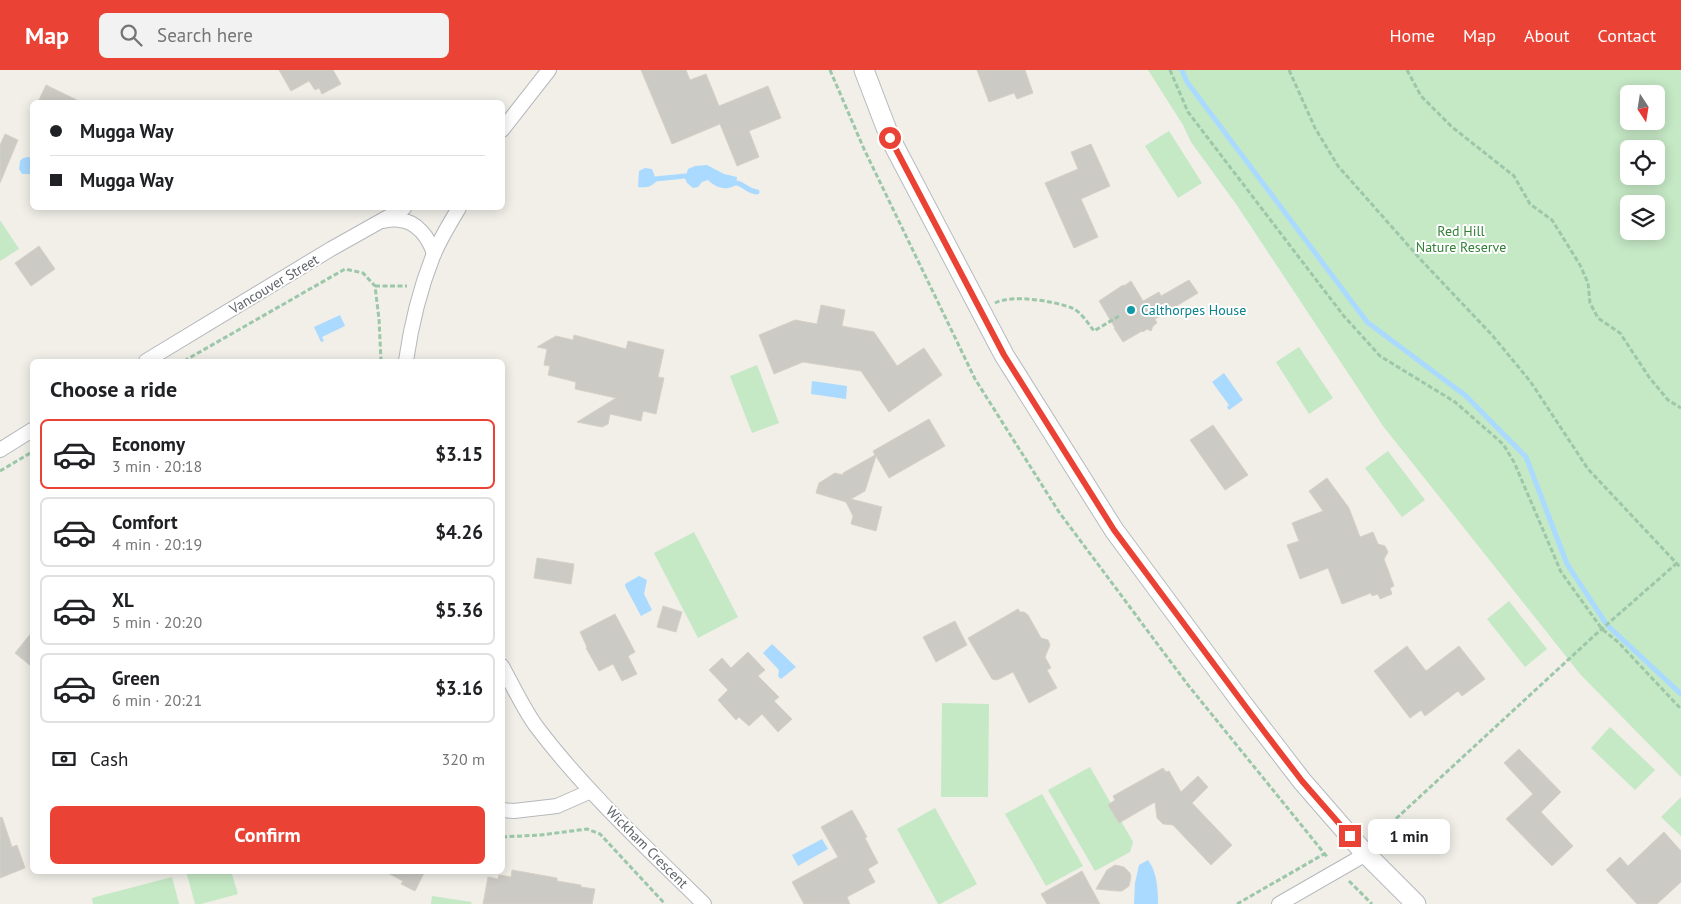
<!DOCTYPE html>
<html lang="en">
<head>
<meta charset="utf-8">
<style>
	body { margin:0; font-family:"PT Sans",sans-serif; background:#f2f2f2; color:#202124; height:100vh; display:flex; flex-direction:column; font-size:19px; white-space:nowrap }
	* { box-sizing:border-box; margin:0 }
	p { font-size:16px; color:#757577 }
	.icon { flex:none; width:28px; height:28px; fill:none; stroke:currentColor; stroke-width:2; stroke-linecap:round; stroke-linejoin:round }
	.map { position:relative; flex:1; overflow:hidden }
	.drawer { position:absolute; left:30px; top:289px; width:475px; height:515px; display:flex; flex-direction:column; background:#fff; border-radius:8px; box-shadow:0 2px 12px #0003 }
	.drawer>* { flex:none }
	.guide { position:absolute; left:30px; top:30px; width:475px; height:110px; border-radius:8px; box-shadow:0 2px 12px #0003; display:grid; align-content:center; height:110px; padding:0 20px; background:#fff }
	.needle { width:32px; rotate:168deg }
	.controls { position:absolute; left:1620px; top:15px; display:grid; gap:10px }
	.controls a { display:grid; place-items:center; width:45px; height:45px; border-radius:8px; background:#fff; box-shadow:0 2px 12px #0003; font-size:25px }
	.end { position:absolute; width:22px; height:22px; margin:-11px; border:6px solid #ea4335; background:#fff; box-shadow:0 0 0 2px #fff }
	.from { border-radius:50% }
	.bubble { position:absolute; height:35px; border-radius:8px; background:#fff; box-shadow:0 2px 12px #0003; font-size:16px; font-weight:700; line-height:35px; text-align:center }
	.guide b { display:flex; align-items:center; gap:18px; height:48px; font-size:19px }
	.guide b+b { border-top:1px solid #e0e0e0 }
	.guide i { width:12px; height:12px; background:#202124 }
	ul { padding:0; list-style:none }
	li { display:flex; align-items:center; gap:15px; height:70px; margin:0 10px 8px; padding:0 10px; border:2px solid #e0e0e0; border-radius:8px }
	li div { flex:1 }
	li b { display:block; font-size:19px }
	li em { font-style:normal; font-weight:700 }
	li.selected { border-color:#ea4335 }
	li>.icon { width:45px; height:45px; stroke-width:1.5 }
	h2 { padding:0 20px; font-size:22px; line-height:60px }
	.pay { display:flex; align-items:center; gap:12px; height:55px; padding:0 20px; font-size:19px }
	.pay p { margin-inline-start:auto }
	.primary-button { display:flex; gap:10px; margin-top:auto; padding:10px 20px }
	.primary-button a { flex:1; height:58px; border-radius:8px; background:#ea4335; color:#fff; font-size:20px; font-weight:700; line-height:58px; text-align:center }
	header { display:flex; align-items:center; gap:30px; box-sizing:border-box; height:70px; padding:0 25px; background:#ea4335; color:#fff }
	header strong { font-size:24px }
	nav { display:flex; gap:28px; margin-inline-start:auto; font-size:18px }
	.search { width:350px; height:45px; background:#f2f2f2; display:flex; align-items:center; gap:12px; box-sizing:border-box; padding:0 18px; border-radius:8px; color:#757577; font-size:19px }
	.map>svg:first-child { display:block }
</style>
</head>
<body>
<header>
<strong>Map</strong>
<div class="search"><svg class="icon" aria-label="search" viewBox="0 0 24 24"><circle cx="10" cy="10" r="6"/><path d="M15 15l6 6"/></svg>Search here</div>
<nav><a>Home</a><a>Map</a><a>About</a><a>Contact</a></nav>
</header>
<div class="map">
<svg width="1681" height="834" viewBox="0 0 1681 834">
	<rect width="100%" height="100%" fill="#f1efe8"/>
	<g fill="#c5e8c5" fill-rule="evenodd">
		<path d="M 1148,0 L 1681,0 L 1681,707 L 1580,604 L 1383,356 L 1236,134 L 1191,72 L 1183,55 ZM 1629,24 L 1656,24 L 1656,51 L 1629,51 ZM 1629,79 L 1656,79 L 1656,106 L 1629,106 ZM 1629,134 L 1656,134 L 1656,161 L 1629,161 Z"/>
		<path d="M 1169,61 L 1202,113 L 1178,128 L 1145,76 Z"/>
		<path d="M 0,150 L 19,179 L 0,191 Z"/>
		<path d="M 1299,277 L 1333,328 L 1309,344 L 1276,292 Z"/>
		<path d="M 757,295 L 779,353 L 752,363 L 730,306 Z"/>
		<path d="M 1388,381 L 1425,430 L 1402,447 L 1365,398 Z"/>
		<path d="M 694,462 L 738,547 L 698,568 L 654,483 Z"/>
		<path d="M 1509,531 L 1547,579 L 1525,597 L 1487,549 Z"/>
		<path d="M 942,633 L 989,634 L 988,727 L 941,727 Z"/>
		<path d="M 1610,657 L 1655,700 L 1635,720 L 1591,678 Z"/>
		<path d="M 1090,697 L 1133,772 L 1130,782 L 1095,801 L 1048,720 Z"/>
		<path d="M 1042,724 L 1083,796 L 1046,816 L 1005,744 Z"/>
		<path d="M 1681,727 L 1681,766 L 1661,747 Z"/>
		<path d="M 935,738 L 977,814 L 940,834 L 938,834 L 897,759 Z"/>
		<path d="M 186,801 L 231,801 L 238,824 L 201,834 L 195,834 Z"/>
		<path d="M 172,807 L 179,834 L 93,834 L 92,828 Z"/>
		<path d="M 432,826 L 472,832 L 471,834 L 431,834 Z"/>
	</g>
	<g fill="#aadaff">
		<path d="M 28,87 L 32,88 L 32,104 L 22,104 L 19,99 L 20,91 L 23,88 Z"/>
		<path d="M 707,95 L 724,104 L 737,107 L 736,115 C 726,121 716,118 708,110 L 702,112 L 698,117 L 693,118 L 687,113 L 685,108 L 688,99 L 695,96 Z"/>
		<path d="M 645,98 L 652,99 L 654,104 L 656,112 C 650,117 646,118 638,117 L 639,101 Z"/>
		<path d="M 340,245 L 345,256 L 322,267 L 324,271 L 321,272 L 314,257 Z"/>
		<path d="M 1224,303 L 1243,330 L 1229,340 L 1227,337 L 1229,335 L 1212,312 Z"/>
		<path d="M 812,311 L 847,316 L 846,329 L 811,324 Z"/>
		<path d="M 639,506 L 647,510 L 644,524 L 652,540 L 641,546 L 625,516 L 625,514 Z"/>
		<path d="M 772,574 L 796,597 L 781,609 L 778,606 L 779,600 L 763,583 Z"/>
		<path d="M 822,769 L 828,779 L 798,796 L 792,785 Z"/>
		<path d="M 1148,790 C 1157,802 1158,819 1158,834 L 1134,834 L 1135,813 L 1139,795 Z"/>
	</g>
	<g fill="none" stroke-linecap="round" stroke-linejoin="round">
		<g stroke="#aadaff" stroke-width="5">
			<path d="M 1182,0 L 1187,12 L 1367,252 L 1466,326 L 1526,387 L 1567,494 L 1607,555 L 1681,624"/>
			<path d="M 655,109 L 685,106"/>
			<path d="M 737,113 C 745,115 747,121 757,122"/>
		</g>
	</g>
	<g fill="#cccac5" stroke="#d6d1c6">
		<path d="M 279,0 L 333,0 L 341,14 L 322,24 L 319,18 L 315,20 L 309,11 L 291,21 Z"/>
		<path d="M 641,0 L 686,0 L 690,10 L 706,4 L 719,36 L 768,16 L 781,48 L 749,61 L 759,87 L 737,96 L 720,54 L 672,74 Z"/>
		<path d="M 977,0 L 1025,0 L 1033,23 L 1017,29 L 1014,23 L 989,32 Z"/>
		<path d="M 46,15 L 81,32 L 38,32 Z"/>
		<path d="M 5,64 L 18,70 L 0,113 L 0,75 Z"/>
		<path d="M 1091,74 L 1110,116 L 1081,129 L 1098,167 L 1074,178 L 1045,113 L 1078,99 L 1071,82 Z"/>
		<path d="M 39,176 L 55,199 L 31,216 L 15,193 Z"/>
		<path d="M 1189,210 L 1198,223 L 1155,249 L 1157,253 L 1153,256 L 1151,261 L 1147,259 L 1143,262 L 1142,261 L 1123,272 L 1114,258 L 1115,258 L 1099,231 L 1123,215 L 1124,216 L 1131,211 L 1143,231 L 1159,222 L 1161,226 Z"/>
		<path d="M 821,235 L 845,240 L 842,256 L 874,262 L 897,296 L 924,278 L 942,305 L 889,342 L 861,301 L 803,292 L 774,304 L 759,265 L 795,250 L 817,254 Z"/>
		<path d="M 574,265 L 626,279 L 628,271 L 664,280 L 658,307 L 664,308 L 656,344 L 643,341 L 641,351 L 610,344 L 608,354 L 602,357 L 577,352 L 616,328 L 575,319 L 576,312 L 548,305 L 550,296 L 544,295 L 547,279 L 537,277 L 556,266 L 573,270 Z"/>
		<path d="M 929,349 L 945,376 L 889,408 L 876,386 L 865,421 L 851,429 L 882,437 L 876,461 L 851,454 L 853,446 L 846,432 L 816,423 L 819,413 L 835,403 L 843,405 L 843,403 L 875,385 L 873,381 Z"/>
		<path d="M 1213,355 L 1248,405 L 1225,420 L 1190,370 Z"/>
		<path d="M 1327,408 L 1349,438 L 1360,467 L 1373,462 L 1378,474 L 1385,476 L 1388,482 L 1384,489 L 1394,516 L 1390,518 L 1392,524 L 1380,529 L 1378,524 L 1372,526 L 1371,523 L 1342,534 L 1328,498 L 1300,509 L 1287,475 L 1299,471 L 1292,453 L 1323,441 L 1309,421 Z"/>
		<path d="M 537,488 L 574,494 L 571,514 L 534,508 Z"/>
		<path d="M 663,536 L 682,542 L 676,562 L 657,557 Z"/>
		<path d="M 1018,539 L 1020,542 L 1024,542 L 1028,545 L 1041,568 L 1048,570 L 1050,575 L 1045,587 L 1051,598 L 1047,600 L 1057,618 L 1029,633 L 1013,602 L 997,610 L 992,609 L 968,568 Z"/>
		<path d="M 615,544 L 635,582 L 628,586 L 637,604 L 622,611 L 613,594 L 599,601 L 586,578 L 587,577 L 580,562 Z"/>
		<path d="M 955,551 L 967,575 L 936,592 L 923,567 Z"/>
		<path d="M 32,562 L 32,597 L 15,583 Z"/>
		<path d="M 1407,576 L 1426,601 L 1459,576 L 1485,609 L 1462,626 L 1458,621 L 1425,646 L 1421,640 L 1410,648 L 1374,601 Z"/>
		<path d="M 748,582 L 765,600 L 758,606 L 779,627 L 774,631 L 792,649 L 778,662 L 762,644 L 749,656 L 739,647 L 736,650 L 718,630 L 728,620 L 709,600 L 722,588 L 731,598 Z"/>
		<path d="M 1519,679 L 1561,722 L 1541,742 L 1573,776 L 1552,796 L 1506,749 L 1533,724 L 1504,693 Z"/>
		<path d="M 1163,698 L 1166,702 L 1169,701 L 1181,722 L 1198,706 L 1208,717 L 1192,733 L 1232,775 L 1211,795 L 1173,755 L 1163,754 L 1157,748 L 1155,732 L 1119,753 L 1108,735 L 1115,730 L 1113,726 Z"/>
		<path d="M 852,740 L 867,767 L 865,768 L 878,793 L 868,799 L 875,812 L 847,827 L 850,834 L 804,834 L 792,812 L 838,787 L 821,757 Z"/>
		<path d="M 2,747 L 12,777 L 17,775 L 25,798 L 0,808 L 0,748 Z"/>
		<path d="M 1664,762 L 1681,781 L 1681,812 L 1657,834 L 1637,834 L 1606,800 L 1620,787 L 1628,796 Z"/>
		<path d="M 1115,795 L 1124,797 L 1130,803 L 1131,807 L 1129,816 L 1122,821 L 1117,821 L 1096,819 L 1107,800 Z"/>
		<path d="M 512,800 L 557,808 L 557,811 L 581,815 L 581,817 L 595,819 L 592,834 L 483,834 L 488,807 L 498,809 L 499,805 L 511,807 Z"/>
		<path d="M 384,801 L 425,801 L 415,821 L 401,814 L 403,811 Z"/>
		<path d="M 1082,801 L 1100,834 L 1047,834 L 1041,824 Z"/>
	</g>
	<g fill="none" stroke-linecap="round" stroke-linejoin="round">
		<g stroke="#b5b8bc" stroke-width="16">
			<g id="street">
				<path d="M 502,60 L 549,0"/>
				<path d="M 383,151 C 388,150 394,149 399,150 C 417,151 429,168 434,184"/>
				<path d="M 146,291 L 331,179 L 404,138"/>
				<path d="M 406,291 C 411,256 420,219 433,186 C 440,169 450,153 459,138"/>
				<path d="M 0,380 L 32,360"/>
				<path d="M 502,596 C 513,616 523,638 536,656 C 585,721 646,777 704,834"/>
				<path d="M 502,740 L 514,741 L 557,736 L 591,721"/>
				<path d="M 1279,834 L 1366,784"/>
			</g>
		</g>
		<g stroke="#b6babf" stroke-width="21">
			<path id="secondary" d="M 864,0 L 890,68 L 1004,285 L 1114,460 L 1242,633 L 1302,711 L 1362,780 L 1416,834"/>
		</g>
		<g stroke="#9cc7a9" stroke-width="3" stroke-dasharray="5 2.5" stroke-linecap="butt">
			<path d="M 830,0 L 864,79 L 975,309 L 1059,442 L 1188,615 L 1328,788"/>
			<path d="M 1170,0 L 1188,42 L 1343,245 L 1380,286 L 1455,332 L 1503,374 L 1514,392 L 1561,502 L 1602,559 L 1618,572 L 1681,639"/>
			<path d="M 1289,0 L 1315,58 L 1338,96 L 1422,191 L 1492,265 L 1530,311 L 1588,399 L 1681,498"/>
			<path d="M 1407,0 L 1421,26 L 1452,57 L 1514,106 L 1530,134 L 1552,150 L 1580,195 L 1588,213 L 1590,233 L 1598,248 L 1620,263 L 1649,307 L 1668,330 L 1681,338"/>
			<path d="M 375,216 L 407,216"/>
			<path d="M 995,233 C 1012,224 1054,231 1072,238 C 1081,242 1088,253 1094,261 L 1119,246"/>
			<path d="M 184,291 L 345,199 L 363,203 L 375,216 L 379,249 L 381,291"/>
			<path d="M 0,401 L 32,382"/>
			<path d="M 502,767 L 541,765 L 587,759 L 600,764 L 665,834"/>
			<path d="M 1374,769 L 1595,565 L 1677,493"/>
			<path d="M 1349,811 L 1372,834"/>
			<path d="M 1237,834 L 1324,784"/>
		</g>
		<use href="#street" stroke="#fff" stroke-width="14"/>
		<use href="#secondary" stroke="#fff" stroke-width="19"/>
	</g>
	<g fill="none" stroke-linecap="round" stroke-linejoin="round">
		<path stroke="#ea4335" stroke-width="6" d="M 890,68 L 1004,285 L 1114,460 L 1266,664 L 1302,711 L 1350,766"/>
	</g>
	<circle fill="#0f9aa8" stroke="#fff" stroke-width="2" cx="1131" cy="240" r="5"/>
	<g text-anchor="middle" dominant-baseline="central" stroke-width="4" stroke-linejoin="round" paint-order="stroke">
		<g font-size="14" fill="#348238" stroke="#fff">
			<text x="1461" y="161">Red Hill<tspan x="1461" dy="16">Nature Reserve</tspan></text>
		</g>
		<g font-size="14" fill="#5f6368" stroke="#fff">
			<text transform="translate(274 214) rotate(-31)">Vancouver Street</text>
			<text transform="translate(647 777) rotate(45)">Wickham Crescent</text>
		</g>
		<g font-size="14" fill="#0d838f" stroke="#fff" text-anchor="start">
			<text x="1141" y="240">Calthorpes House</text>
		</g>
	</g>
</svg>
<div class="controls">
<a><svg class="needle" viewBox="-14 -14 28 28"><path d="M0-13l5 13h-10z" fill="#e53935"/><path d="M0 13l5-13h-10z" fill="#757577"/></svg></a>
<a><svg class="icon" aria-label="locate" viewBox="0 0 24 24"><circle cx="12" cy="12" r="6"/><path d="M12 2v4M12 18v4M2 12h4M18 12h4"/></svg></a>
<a><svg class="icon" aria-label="layers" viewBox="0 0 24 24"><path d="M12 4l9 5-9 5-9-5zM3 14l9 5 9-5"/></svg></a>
</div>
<i class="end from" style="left:890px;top:68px"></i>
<i class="end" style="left:1350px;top:766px"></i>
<div class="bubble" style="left:1368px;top:749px;width:82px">1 min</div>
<div class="guide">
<b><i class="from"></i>Mugga Way</b>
<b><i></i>Mugga Way</b>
</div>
<section class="drawer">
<h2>Choose a ride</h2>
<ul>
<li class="selected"><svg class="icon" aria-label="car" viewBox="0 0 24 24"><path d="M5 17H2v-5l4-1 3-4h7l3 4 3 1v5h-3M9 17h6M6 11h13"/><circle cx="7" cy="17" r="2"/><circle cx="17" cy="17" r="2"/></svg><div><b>Economy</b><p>3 min · 20:18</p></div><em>$3.15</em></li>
<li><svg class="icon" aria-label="car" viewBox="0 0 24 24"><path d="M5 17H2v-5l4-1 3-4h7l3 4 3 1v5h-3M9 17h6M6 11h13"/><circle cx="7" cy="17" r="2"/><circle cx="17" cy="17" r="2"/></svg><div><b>Comfort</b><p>4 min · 20:19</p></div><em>$4.26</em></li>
<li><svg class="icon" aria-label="car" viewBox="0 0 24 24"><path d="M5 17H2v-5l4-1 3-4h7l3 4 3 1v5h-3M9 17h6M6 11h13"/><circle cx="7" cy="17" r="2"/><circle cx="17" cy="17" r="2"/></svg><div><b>XL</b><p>5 min · 20:20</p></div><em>$5.36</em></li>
<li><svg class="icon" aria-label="car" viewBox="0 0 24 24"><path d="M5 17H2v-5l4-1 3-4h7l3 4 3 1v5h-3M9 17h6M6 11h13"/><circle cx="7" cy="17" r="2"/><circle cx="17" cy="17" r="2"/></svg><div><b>Green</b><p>6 min · 20:21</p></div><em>$3.16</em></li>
</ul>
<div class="pay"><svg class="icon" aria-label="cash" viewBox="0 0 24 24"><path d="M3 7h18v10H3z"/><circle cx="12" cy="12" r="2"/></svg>Cash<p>320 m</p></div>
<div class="primary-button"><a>Confirm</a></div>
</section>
</div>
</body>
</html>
